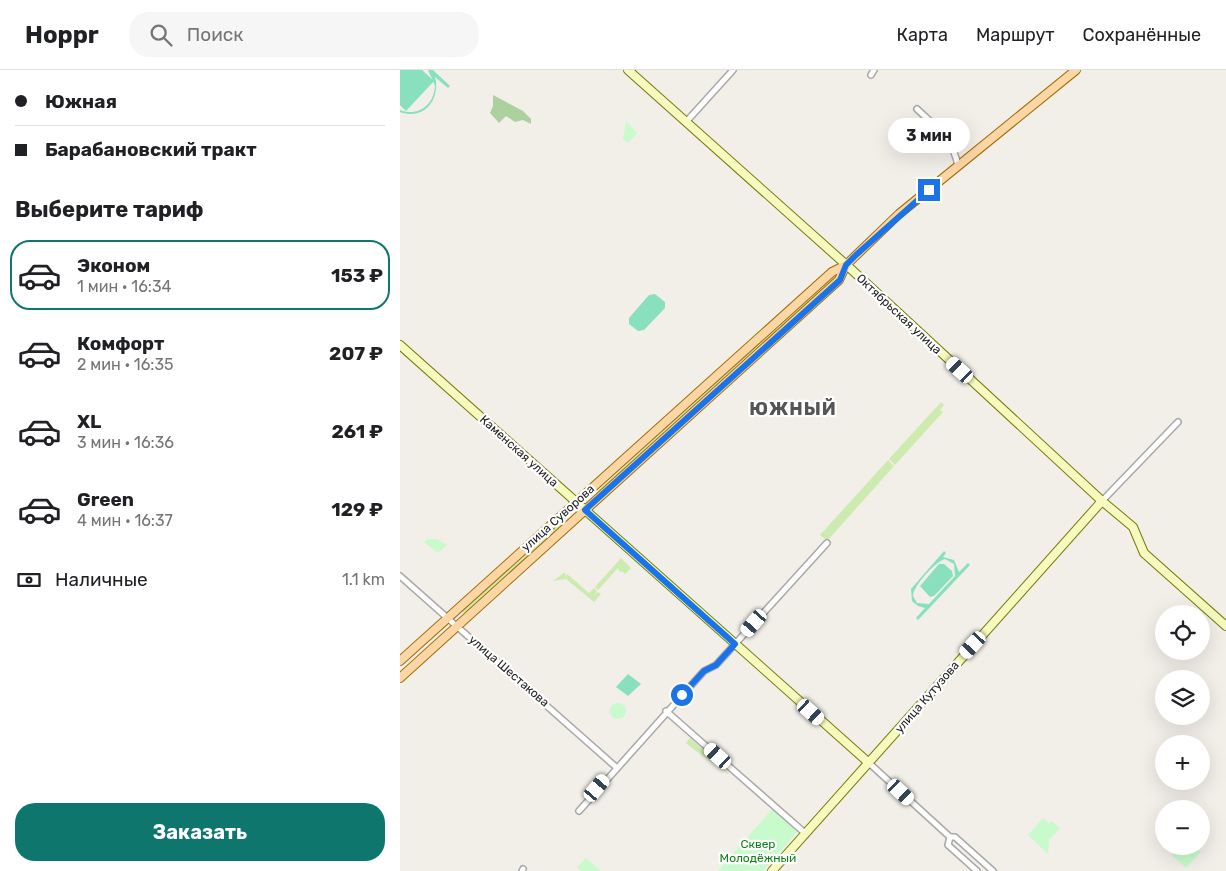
<!DOCTYPE html>
<html lang="ru">
<head>
<meta charset="utf-8">
<style>
	body { margin:0; font-family:Rubik,sans-serif; background:#f6f6f6; color:#202124; height:100vh; display:flex; flex-direction:column; font-size:19px; white-space:nowrap }
	* { box-sizing:border-box; margin:0 }
	p { font-size:16px; color:#757577 }
	.icon { flex:none; width:28px; height:28px; fill:none; stroke:currentColor; stroke-width:2; stroke-linecap:round; stroke-linejoin:round }
	.map { position:relative; flex:1; overflow:hidden }
	.details { display:flex; flex-direction:column; background:#fff; width:400px }
	.details>* { flex:none }
	.top-card { display:grid; align-content:center; height:110px; padding:0 15px; background:#fff }
	.buttons { position:absolute; left:755px; top:535px; display:grid; gap:10px }
	.buttons a { display:grid; place-items:center; width:55px; height:55px; border-radius:50%; background:#fff; box-shadow:0 5px 20px #0002; font-size:25px }
	.end { position:absolute; width:22px; height:22px; margin:-11px; border:6px solid #1a73e8; background:#fff; box-shadow:0 0 0 2px #fff }
	.from { border-radius:50% }
	.bubble { position:absolute; height:35px; border-radius:18px; background:#fff; box-shadow:0 5px 20px #0002; font-size:16px; font-weight:700; line-height:35px; text-align:center }
	.car { position:absolute; width:15px; height:30px; margin:-15px -8px; border-radius:6px; box-shadow:0 0 4px 1px #0007; background:linear-gradient(#fff 24%,#345 0 40%,#fff 0 76%,#345 0 86%,#fff 0) }
	.top-card b { display:flex; align-items:center; gap:18px; height:48px; font-size:19px }
	.top-card b+b { border-top:1px solid #e0e0e0 }
	.top-card i { width:12px; height:12px; background:#202124 }
	ul { padding:0; list-style:none }
	li { display:flex; align-items:center; gap:15px; height:70px; margin:0 10px 8px; padding:0 5px; border:2px solid transparent; border-radius:20px }
	li div { flex:1 }
	li b { display:block; font-size:19px }
	li em { font-style:normal; font-weight:700 }
	li.active { border-color:#0f766e }
	li>.icon { width:45px; height:45px; stroke-width:1.5 }
	h2 { padding:0 15px; font-size:22px; line-height:60px }
	.pay { display:flex; align-items:center; gap:12px; height:55px; padding:0 15px; font-size:19px }
	.pay p { margin-inline-start:auto }
	.button { display:flex; gap:10px; margin-top:auto; padding:10px 15px }
	.button a { flex:1; height:58px; border-radius:20px; background:#0f766e; color:#fff; font-size:20px; font-weight:700; line-height:58px; text-align:center }
	header { display:flex; align-items:center; gap:30px; box-sizing:border-box; height:70px; padding:0 25px; background:#fff; border-bottom:1px solid #e0e0e0 }
	header strong { font-size:24px }
	nav { display:flex; gap:28px; margin-inline-start:auto; font-size:18px }
	.search { width:350px; height:45px; background:#f6f6f6; display:flex; align-items:center; gap:12px; box-sizing:border-box; padding:0 18px; border-radius:20px; color:#757577; font-size:19px }
	main { display:flex; flex:1; min-height:0 }
	.map>svg:first-child { display:block }
</style>
</head>
<body>
<header>
<strong>Hoppr</strong>
<div class="search"><svg class="icon" aria-label="search" viewBox="0 0 24 24"><circle cx="10" cy="10" r="6"/><path d="M15 15l6 6"/></svg>Поиск</div>
<nav><a>Карта</a><a>Маршрут</a><a>Сохранённые</a></nav>
</header>
<main>
<section class="details">
<div class="top-card">
<b><i class="from"></i>Южная</b>
<b><i></i>Барабановский тракт</b>
</div>
<h2>Выберите тариф</h2>
<ul>
<li class="active"><svg class="icon" aria-label="car" viewBox="0 0 24 24"><path d="M5 17H2v-5l4-1 3-4h7l3 4 3 1v5h-3M9 17h6M6 11h13"/><circle cx="7" cy="17" r="2"/><circle cx="17" cy="17" r="2"/></svg><div><b>Эконом</b><p>1 мин · 16:34</p></div><em>153 ₽</em></li>
<li><svg class="icon" aria-label="car" viewBox="0 0 24 24"><path d="M5 17H2v-5l4-1 3-4h7l3 4 3 1v5h-3M9 17h6M6 11h13"/><circle cx="7" cy="17" r="2"/><circle cx="17" cy="17" r="2"/></svg><div><b>Комфорт</b><p>2 мин · 16:35</p></div><em>207 ₽</em></li>
<li><svg class="icon" aria-label="car" viewBox="0 0 24 24"><path d="M5 17H2v-5l4-1 3-4h7l3 4 3 1v5h-3M9 17h6M6 11h13"/><circle cx="7" cy="17" r="2"/><circle cx="17" cy="17" r="2"/></svg><div><b>XL</b><p>3 мин · 16:36</p></div><em>261 ₽</em></li>
<li><svg class="icon" aria-label="car" viewBox="0 0 24 24"><path d="M5 17H2v-5l4-1 3-4h7l3 4 3 1v5h-3M9 17h6M6 11h13"/><circle cx="7" cy="17" r="2"/><circle cx="17" cy="17" r="2"/></svg><div><b>Green</b><p>4 мин · 16:37</p></div><em>129 ₽</em></li>
</ul>
<div class="pay"><svg class="icon" aria-label="cash" viewBox="0 0 24 24"><path d="M3 7h18v10H3z"/><circle cx="12" cy="12" r="2"/></svg>Наличные<p>1.1 km</p></div>
<div class="button"><a>Заказать</a></div>
</section>
<div class="map">
<svg width="826" height="801" viewBox="0 0 826 801">
	<rect width="100%" height="100%" fill="#f2efe9"/>
	<g fill="#cdebb0">
		<path d="M 433,206 L 436,210 L 382,259 L 379,255 Z"/>
		<path d="M 377,258 L 379,261 L 199,423 L 197,421 Z"/>
		<path d="M 541,332 L 544,335 L 540,340 L 543,342 L 495,395 L 489,389 Z"/>
		<path d="M 488,390 L 494,396 L 427,471 L 420,465 Z"/>
		<path d="M 164,450 L 166,452 L 65,544 L 62,541 Z"/>
		<path d="M 221,488 L 231,498 L 225,504 L 222,501 L 220,502 L 218,498 L 198,520 L 195,517 Z"/>
		<path d="M 165,502 L 166,508 L 167,504 L 189,523 L 194,518 L 197,521 L 194,525 L 198,522 L 201,524 L 194,532 L 166,509 L 153,511 Z"/>
		<path d="M 290,668 L 329,703 L 328,704 C 314,692 299,685 286,673 Z"/>
	</g>
	<path fill="#add19e" d="M 93,25 L 123,41 L 131,49 L 131,54 L 123,50 L 115,52 L 106,46 L 99,53 L 90,43 L 93,36 Z"/>
	<g fill="#c8facc">
		<path d="M 226,51 L 237,63 L 228,73 L 223,69 Z"/>
		<path d="M 27,469 L 37,469 L 47,475 L 38,483 L 24,472 Z"/>
		<circle cx="218" cy="641" r="8"/>
		<path d="M 373,738 L 398,761 L 363,801 L 318,801 Z"/>
		<path d="M 643,748 L 649,754 L 651,751 L 660,758 L 649,770 L 648,784 L 628,765 Z"/>
		<path d="M 780,776 L 794,776 L 801,782 L 786,798 L 772,785 Z"/>
		<path d="M 186,788 L 201,801 L 181,801 L 177,797 Z"/>
	</g>
	<g fill="#88e0be" fill-rule="evenodd">
		<path d="M 0,0 L 22,0 L 34,11 L 6,41 L 0,35 Z"/>
		<path d="M 28,0 L 33,0 L 50,16 L 48,18 L 35,7 C 41,29 24,51 0,42 L 0,40 C 18,47 34,35 35,16 Z"/>
		<path d="M 255,224 L 265,232 L 265,238 L 244,260 L 238,261 L 229,254 L 229,248 L 249,225 Z"/>
		<path d="M 544,481 L 546,483 L 543,487 L 554,490 L 559,502 L 568,493 L 570,495 L 518,550 L 516,548 L 525,538 L 518,536 L 512,531 L 511,519 ZM 545,489 L 554,494 L 555,506 L 529,534 L 517,533 L 513,526 C 513,516 536,491 545,489 Z"/>
		<path d="M 539,494 L 544,494 L 552,501 L 553,506 L 534,526 L 530,527 L 520,516 Z"/>
		<path d="M 228,604 L 241,614 L 228,626 L 216,617 Z"/>
	</g>
	<g fill="none" stroke-linecap="round" stroke-linejoin="round">
		<g stroke="#a9a9a9" stroke-width="8">
			<g id="street">
				<path d="M 471,5 L 474,0"/>
				<path d="M 517,39 C 537,58 553,69 558,96"/>
				<path d="M 286,52 L 333,0"/>
				<path d="M 702,431 L 778,352"/>
				<path d="M 0,506 L 217,698"/>
				<path d="M 266,641 L 406,764"/>
				<path d="M 469,693 L 550,767 L 555,767 L 593,801"/>
				<path d="M 179,741 L 304,601 L 316,595 L 427,473"/>
				<path d="M 550,767 L 548,775 L 577,801"/>
				<path d="M 122,801 L 123,799"/>
			</g>
		</g>
		<g stroke="#707d05" stroke-width="10">
			<g id="secondary">
				<path d="M 228,0 L 452,200 L 702,431 L 733,457 L 744,483 L 826,556"/>
				<path d="M 0,275 L 469,693"/>
				<path d="M 372,801 L 702,431"/>
			</g>
		</g>
		<g stroke="#a06b00" stroke-width="10">
			<g id="primary">
				<path d="M 0,591 L 432,202 L 446,195"/>
				<path d="M 0,608 L 439,210 L 446,195 L 499,144 L 676,0"/>
			</g>
		</g>
		<use href="#street" stroke="#fff" stroke-width="5"/>
		<use href="#secondary" stroke="#f7fabf" stroke-width="8"/>
		<use href="#primary" stroke="#fcd6a4" stroke-width="8"/>
	</g>
	<g fill="none" stroke-linecap="round" stroke-linejoin="round">
		<path stroke="#1a73e8" stroke-width="6" d="M 282,625 L 304,601 L 316,595 L 335,574 L 185,440 L 440,210 L 446,195 L 456,185 L 529,120"/>
	</g>
	<g text-anchor="middle" dominant-baseline="central" stroke-width="4.5" stroke-linejoin="round" paint-order="stroke">
		<g font-size="12" fill="#222" stroke="#fff">
			<text transform="translate(499 244) rotate(43)">Октябрьская улица</text>
			<text transform="translate(119 381) rotate(42)">Каменская улица</text>
			<text transform="translate(158 448) rotate(-42)">улица Суворова</text>
			<text transform="translate(109 601) rotate(41)">улица Шестакова</text>
			<text transform="translate(527 627) rotate(-49)">улица Кутузова</text>
		</g>
		<g font-size="12" fill="#0c8416" stroke="#fff">
			<text x="358" y="774">Сквер<tspan x="358" dy="14">Молодёжный</tspan></text>
		</g>
		<g font-size="18" font-weight="bold" letter-spacing="1" fill="#555" stroke="#fff">
			<text x="393" y="339">ЮЖНЫЙ</text>
		</g>
	</g>
</svg>
<div class="buttons">
<a><svg class="icon" aria-label="locate" viewBox="0 0 24 24"><circle cx="12" cy="12" r="6"/><path d="M12 2v4M12 18v4M2 12h4M18 12h4"/></svg></a>
<a><svg class="icon" aria-label="layers" viewBox="0 0 24 24"><path d="M12 4l9 5-9 5-9-5zM3 14l9 5 9-5"/></svg></a>
<a>+</a>
<a>−</a>
</div>
<i class="end from" style="left:282px;top:625px"></i>
<i class="end" style="left:529px;top:120px"></i>
<div class="bubble" style="left:488px;top:48px;width:82px">3 мин</div>
<i class="car" style="left:560px;top:300px;rotate:313deg"></i>
<i class="car" style="left:354px;top:553px;rotate:221deg"></i>
<i class="car" style="left:573px;top:575px;rotate:222deg"></i>
<i class="car" style="left:411px;top:642px;rotate:132deg"></i>
<i class="car" style="left:318px;top:686px;rotate:312deg"></i>
<i class="car" style="left:197px;top:718px;rotate:40deg"></i>
<i class="car" style="left:501px;top:722px;rotate:133deg"></i>
</div>
</main>
</body>
</html>
